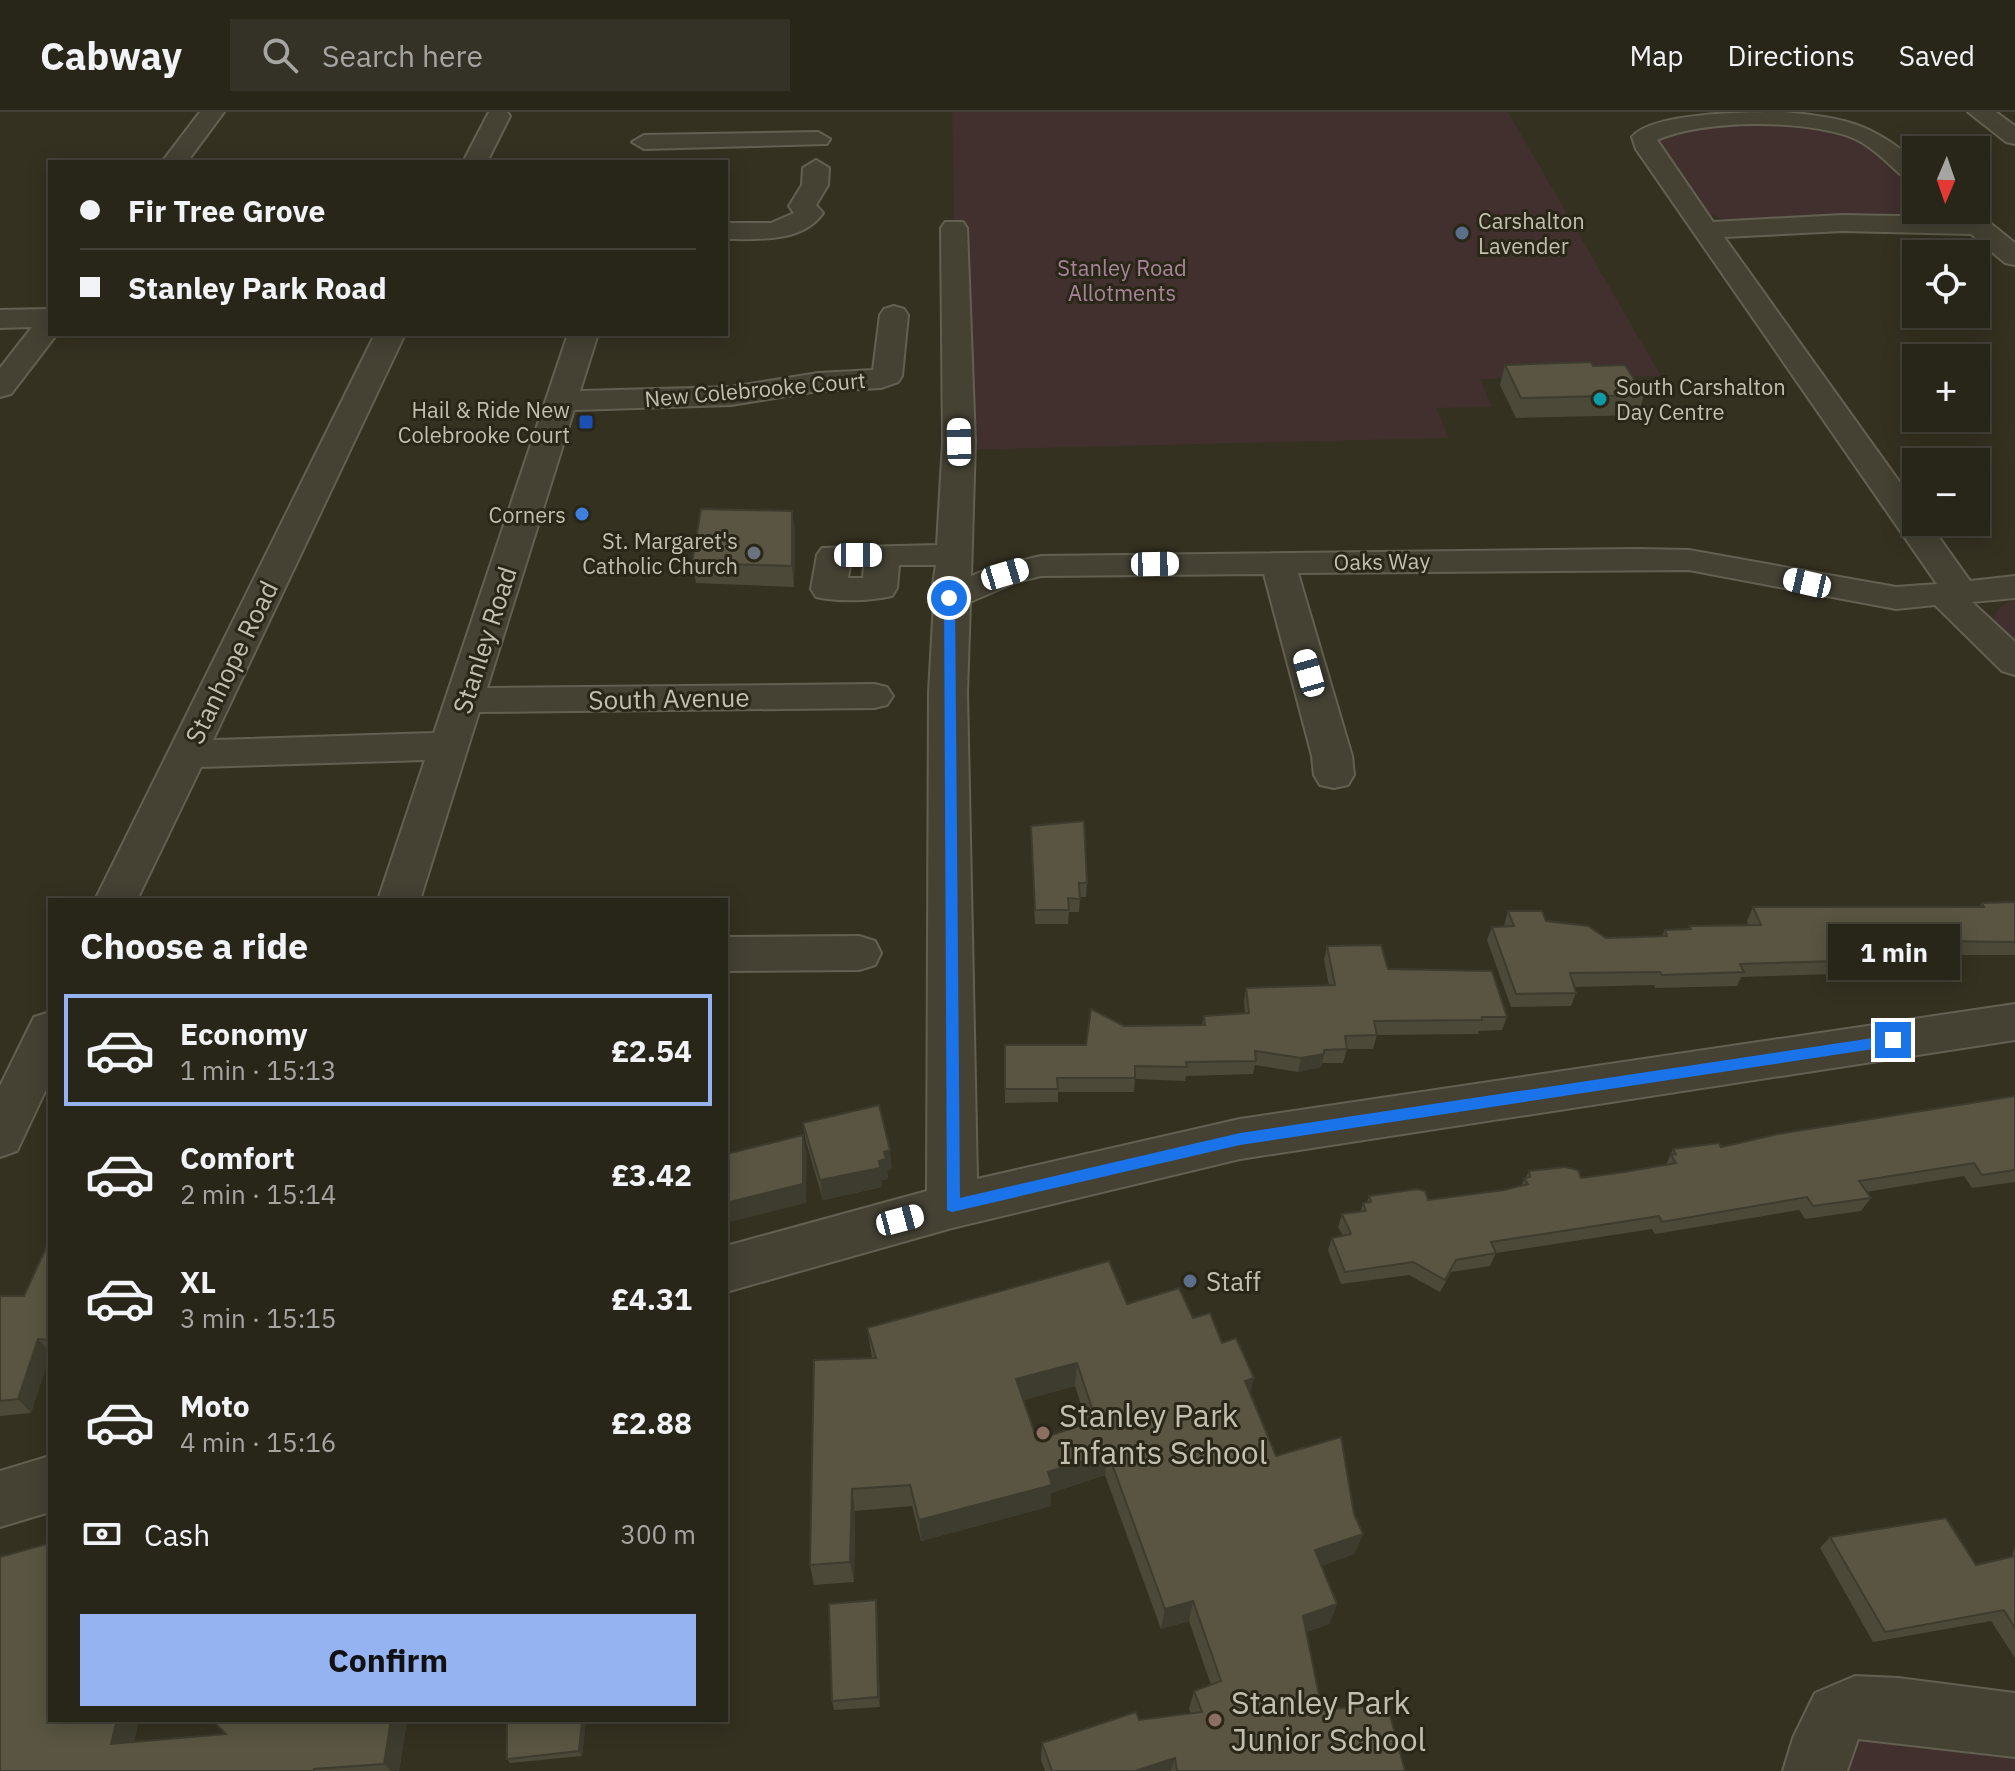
<!DOCTYPE html>
<html lang="en">
<head>
<meta charset="utf-8">
<style>
	body { margin:0; font-family:"IBM Plex Sans",sans-serif; background:#343126; color:#f1f3f6; height:100vh; display:flex; flex-direction:column; font-size:30px; white-space:nowrap }
	* { box-sizing:border-box; margin:0 }
	p { font-size:26px; color:#a5a5a2 }
	.icon { flex:none; width:44px; height:44px; fill:none; stroke:currentColor; stroke-width:2; stroke-linecap:round; stroke-linejoin:round }
	.map { position:relative; flex:1; overflow:hidden }
	.panel { position:absolute; left:48px; top:786px; width:680px; height:824px; display:flex; flex-direction:column; background:#282519; border-radius:0px; box-shadow:0 4px 20px #0003,0 0 0 2px #444238 }
	.panel>* { flex:none }
	.guide { position:absolute; left:48px; top:48px; width:680px; height:176px; border-radius:0px; box-shadow:0 4px 20px #0003,0 0 0 2px #444238; display:grid; align-content:center; height:176px; padding:0 32px; background:#282519 }
	.needle { width:52px; rotate:182deg }
	.buttons { position:absolute; left:1902px; top:24px; display:grid; gap:16px }
	.buttons a { display:grid; place-items:center; width:88px; height:88px; border-radius:0px; background:#282519; box-shadow:0 4px 20px #0003,0 0 0 2px #444238; font-size:40px }
	.end { position:absolute; width:36px; height:36px; margin:-18px; border:10px solid #1a73e8; background:#fff; box-shadow:0 0 0 4px #fff }
	.from { border-radius:50% }
	.bubble { position:absolute; height:56px; border-radius:0px; background:#282519; box-shadow:0 4px 20px #0003,0 0 0 2px #444238; font-size:26px; font-weight:700; line-height:56px; text-align:center }
	.car { position:absolute; width:24px; height:48px; margin:-24px -12px; border-radius:10px; box-shadow:0 0 6px 2px #0007; background:linear-gradient(#fff 24%,#345 0 40%,#fff 0 76%,#345 0 86%,#fff 0) }
	.guide b { display:flex; align-items:center; gap:28px; height:76px; font-size:30px }
	.guide b+b { border-top:2px solid #444238 }
	.guide i { width:20px; height:20px; background:#f1f3f6 }
	ul { padding:0; list-style:none }
	li { display:flex; align-items:center; gap:24px; height:112px; margin:0 16px 12px; padding:0 16px; border:4px solid transparent; border-radius:0px }
	li div { flex:1 }
	li b { display:block; font-size:30px }
	li em { font-style:normal; font-weight:700 }
	li.current { border-color:#95b2f1 }
	li>.icon { width:72px; height:72px; stroke-width:1.5 }
	h2 { padding:0 32px; font-size:36px; line-height:96px }
	.pay { display:flex; align-items:center; gap:20px; height:88px; padding:0 32px; font-size:30px }
	.pay p { margin-inline-start:auto }
	.button { display:flex; gap:16px; margin-top:auto; padding:16px 32px }
	.button a { flex:1; height:92px; border-radius:0px; background:#95b2f1; color:#111; font-size:32px; font-weight:700; line-height:92px; text-align:center }
	header { display:flex; align-items:center; gap:48px; box-sizing:border-box; height:112px; padding:0 40px; background:#282519; border-bottom:2px solid #444238 }
	header strong { font-size:38px }
	nav { display:flex; gap:44px; margin-inline-start:auto; font-size:28px }
	.search { width:560px; height:72px; background:#343126; display:flex; align-items:center; gap:20px; box-sizing:border-box; padding:0 28px; border-radius:0px; color:#a5a5a2; font-size:30px }
	.map>svg:first-child { display:block }
</style>
</head>
<body>
<header>
<strong>Cabway</strong>
<div class="search"><svg class="icon" aria-label="search" viewBox="0 0 24 24"><circle cx="10" cy="10" r="6"/><path d="M15 15l6 6"/></svg>Search here</div>
<nav><a>Map</a><a>Directions</a><a>Saved</a></nav>
</header>
<div class="map">
<svg width="2015" height="1659" viewBox="0 0 2015 1659">
	<rect width="100%" height="100%" fill="#353121"/>
	<g fill="#41302d">
		<path d="M 952,0 L 1508,0 L 1661,264 L 1480,267 L 1492,295 L 1436,296 L 1449,326 L 958,338 Z"/>
		<path d="M 1705,10 L 1823,14 L 1866,31 L 1916,72 L 1916,98 L 1947,98 L 1948,104 L 1736,108 L 1724,108 L 1704,98 L 1663,44 L 1656,25 Z"/>
		<path d="M 2015,488 L 2015,535 L 1994,512 C 1994,496 2001,493 2015,488 Z"/>
		<path d="M 1838,1618 L 2015,1623 L 2015,1659 L 1822,1659 Z"/>
	</g>
	<g fill="none" stroke-linecap="round" stroke-linejoin="round">
		<g stroke="#636051" stroke-width="4">
			<g id="minor">
				<path d="M 200,0 L 224,0 L 187,50 L 162,50 Z"/>
				<path d="M 489,0 L 507,0 L 510,4 L 487,50 L 463,50 Z"/>
				<path d="M 1783,0 C 1841,5 1872,11 1916,50 L 1916,71 L 1907,68 C 1890,54 1874,35 1853,26 C 1807,7 1703,7 1657,28 L 1713,110 L 1842,103 L 1951,105 L 1945,98 L 1974,98 L 2015,131 L 2015,153 L 2005,151 L 1971,122 L 1842,119 L 1724,125 L 1916,393 L 1916,410 L 1928,410 L 1970,469 L 2015,464 L 2015,486 L 1972,490 L 2015,530 L 2015,563 L 2002,559 L 1935,493 L 1896,497 L 1689,458 L 1298,461 L 1352,644 L 1354,663 L 1348,673 L 1334,676 L 1320,673 L 1314,663 L 1312,644 L 1264,462 L 1041,464 L 1016,470 L 970,490 L 967,580 L 977,1067 L 1240,1007 L 2015,892 L 2015,928 L 1240,1047 L 952,1116 L 726,1180 L 726,1134 L 927,1079 L 929,580 L 934,490 L 931,486 L 936,453 L 899,453 L 897,476 L 892,484 C 869,489 839,490 816,485 L 811,477 L 817,443 L 822,436 L 937,433 L 943,330 L 941,116 L 945,110 L 963,110 L 967,116 L 975,330 L 971,464 L 993,455 L 1041,444 L 1637,437 L 1689,438 L 1896,475 L 1937,472 L 1636,37 L 1632,25 C 1652,0 1750,0 1783,0 ZM 850,453 L 864,453 L 863,466 L 848,466 Z"/>
				<path d="M 1968,0 L 1996,0 L 2015,14 L 2015,32 L 2006,30 Z"/>
				<path d="M 818,20 L 830,27 L 827,32 L 644,37 L 632,30 L 644,23 Z"/>
				<path d="M 816,48 L 829,56 L 828,73 L 816,93 L 823,101 C 802,131 758,127 726,127 L 726,111 L 771,111 L 794,101 L 789,94 L 802,73 L 803,56 Z"/>
				<path d="M 894,194 L 904,197 L 908,203 L 902,264 L 898,270 L 881,276 L 818,279 L 731,293 L 574,298 L 487,576 L 874,572 L 887,575 L 893,584 L 887,593 L 874,596 L 479,600 L 420,788 L 378,788 L 425,648 L 201,655 L 137,788 L 95,788 L 375,222 L 405,222 L 213,628 L 434,621 L 568,222 L 598,222 L 580,279 L 731,275 L 818,261 L 873,258 L 880,203 L 884,197 Z"/>
				<path d="M 50,197 L 50,222 L 57,222 L 11,282 L 0,285 L 0,256 L 32,215 L 0,216 L 0,198 Z"/>
				<path d="M 859,824 L 875,829 L 881,841 L 875,853 L 859,858 L 726,859 L 726,825 Z"/>
				<path d="M 50,900 L 50,969 L 17,1039 L 0,1045 L 0,974 L 34,905 Z"/>
				<path d="M 50,1344 L 50,1400 L 0,1415 L 0,1359 Z"/>
				<path d="M 1855,1564 L 1898,1566 L 2015,1581 L 2015,1645 L 1858,1627 L 1847,1659 L 1783,1659 L 1793,1626 L 1815,1581 Z"/>
			</g>
		</g>
		<use href="#minor" fill="#454234" fill-rule="evenodd"/>
	</g>
	<g fill="#4d4939" fill-rule="evenodd">
		<path d="M 1505,253 L 1593,254 L 1644,283 L 1638,303 L 1516,306 L 1500,273 Z"/>
		<path d="M 792,399 L 795,419 L 794,475 L 696,471 L 692,451 Z"/>
		<path d="M 1031,714 L 1087,771 L 1086,785 L 1080,785 L 1079,800 L 1069,800 L 1068,812 L 1035,812 Z"/>
		<path d="M 2015,790 L 2015,843 L 1922,843 L 1920,846 L 1910,846 L 1906,852 L 1835,854 L 1831,862 L 1741,865 L 1737,874 L 1655,876 L 1654,873 L 1574,875 L 1576,881 L 1571,894 L 1511,895 L 1487,828 L 1492,815 L 1504,814 L 1508,799 L 1606,826 L 1662,824 L 1665,818 L 1688,817 L 1690,814 L 1748,813 L 1747,809 L 1753,795 L 1979,795 L 1982,791 Z"/>
		<path d="M 1327,834 L 1388,857 L 1507,905 L 1502,918 L 1479,919 L 1478,922 L 1377,923 L 1373,937 L 1347,937 L 1343,951 L 1322,951 L 1321,955 L 1298,960 L 1255,953 L 1253,962 L 1186,964 L 1185,969 L 1135,967 L 1134,980 L 1058,980 L 1058,990 L 1005,991 L 1005,933 L 1086,933 L 1124,914 L 1202,913 L 1204,904 L 1245,901 L 1244,889 L 1246,876 L 1329,873 L 1324,848 Z"/>
		<path d="M 2015,984 L 2015,1070 L 1972,1076 L 1964,1064 L 1866,1080 L 1871,1086 L 1861,1099 L 1805,1107 L 1799,1098 L 1655,1122 L 1652,1117 L 1496,1141 L 1490,1154 L 1451,1160 L 1440,1180 L 1409,1163 L 1341,1172 L 1328,1138 L 1332,1126 L 1343,1124 L 1338,1115 L 1342,1102 L 1361,1099 L 1363,1091 L 1367,1091 L 1369,1084 L 1428,1088 L 1504,1078 L 1521,1074 L 1529,1059 L 1581,1066 L 1624,1060 L 1666,1053 L 1673,1037 L 1721,1035 Z"/>
		<path d="M 803,1011 L 892,1057 L 887,1059 L 888,1067 L 881,1068 L 882,1075 L 823,1088 L 806,1030 Z"/>
		<path d="M 50,1127 L 50,1243 L 31,1301 L 0,1304 L 0,1184 L 24,1184 Z"/>
		<path d="M 1127,1192 L 1193,1206 L 1222,1231 L 1250,1282 L 1276,1344 L 1354,1402 L 1363,1422 L 1354,1442 L 1321,1454 L 1337,1492 L 1329,1512 L 1306,1520 L 1322,1598 L 1405,1659 L 1045,1659 L 1041,1648 L 1042,1631 L 1139,1608 L 1191,1601 L 1189,1597 L 1194,1579 L 1211,1573 L 1189,1509 L 1161,1517 L 1105,1363 L 1051,1381 L 1051,1394 L 921,1429 L 912,1394 L 855,1399 L 854,1470 L 814,1473 L 810,1453 L 872,1246 L 867,1216 ZM 1075,1274 L 1087,1311 L 1037,1328 L 1024,1288 Z"/>
		<path d="M 1830,1425 L 1976,1453 L 2012,1444 L 2015,1434 L 2015,1546 L 1991,1509 L 1873,1530 L 1820,1436 Z"/>
		<path d="M 877,1499 L 880,1595 L 834,1598 L 832,1589 Z"/>
		<path d="M 50,1608 L 139,1608 L 134,1630 L 226,1622 L 213,1608 L 227,1608 L 226,1611 L 290,1609 L 290,1608 L 407,1608 L 399,1659 L 0,1659 Z"/>
		<path d="M 507,1608 L 586,1608 L 582,1644 L 510,1651 L 507,1647 Z"/>
	</g>
	<g fill="#3e3c2e">
		<path d="M 792,399 L 795,419 L 794,475 L 792,454 Z"/>
		<path d="M 1324,942 L 1321,955 L 1298,960 L 1301,946 Z"/>
		<path d="M 803,1023 L 807,1042 L 806,1091 L 726,1111 L 726,1091 Z"/>
		<path d="M 890,1038 L 892,1057 L 887,1059 L 888,1067 L 881,1068 L 882,1075 L 823,1088 L 820,1068 L 879,1049 L 884,1040 Z"/>
		<path d="M 38,1227 L 50,1241 L 50,1243 L 31,1301 L 18,1287 Z"/>
		<path d="M 1077,1251 L 1075,1274 L 1016,1290 L 1016,1267 Z"/>
		<path d="M 1254,1266 L 1249,1289 L 1245,1269 Z"/>
		<path d="M 1108,1341 L 1105,1363 L 1051,1381 L 1051,1394 L 921,1429 L 919,1408 L 1048,1360 Z"/>
		<path d="M 852,1377 L 855,1399 L 854,1470 L 850,1450 Z"/>
		<path d="M 1363,1422 L 1354,1442 L 1307,1459 L 1315,1438 Z"/>
		<path d="M 876,1488 L 877,1499 L 880,1595 L 878,1585 Z"/>
		<path d="M 1193,1489 L 1189,1509 L 1161,1517 L 1165,1497 Z"/>
		<path d="M 1337,1492 L 1329,1512 L 1296,1523 L 1303,1504 Z"/>
		<path d="M 117,1608 L 139,1608 L 130,1646 L 111,1632 Z"/>
		<path d="M 213,1608 L 227,1608 L 224,1618 Z"/>
		<path d="M 391,1608 L 407,1608 L 399,1659 L 391,1659 L 384,1652 Z"/>
		<path d="M 582,1608 L 586,1608 L 582,1644 L 579,1639 Z"/>
		<path d="M 1175,1646 L 1171,1659 L 1135,1659 Z"/>
	</g>
	<g fill="#595542" stroke="#3e3c2e" stroke-width="2" fill-rule="evenodd">
		<path d="M 1591,250 L 1593,254 L 1625,253 L 1644,283 L 1521,286 L 1505,253 Z"/>
		<path d="M 701,397 L 792,399 L 792,454 L 692,451 Z"/>
		<path d="M 1084,709 L 1087,771 L 1079,771 L 1080,787 L 1068,786 L 1069,798 L 1035,798 L 1031,714 Z"/>
		<path d="M 2015,790 L 2015,830 L 1927,829 L 1928,832 L 1911,832 L 1915,838 L 1834,841 L 1838,849 L 1740,852 L 1744,860 L 1662,863 L 1660,860 L 1570,861 L 1576,881 L 1516,882 L 1492,815 L 1514,814 L 1508,799 L 1542,799 L 1546,809 L 1588,814 L 1606,826 L 1667,824 L 1665,818 L 1691,817 L 1690,814 L 1761,813 L 1753,795 L 1984,795 L 1982,791 Z"/>
		<path d="M 1381,833 L 1388,857 L 1492,859 L 1507,905 L 1482,905 L 1482,908 L 1374,909 L 1377,923 L 1345,924 L 1347,937 L 1324,938 L 1324,942 L 1301,946 L 1255,939 L 1256,949 L 1186,950 L 1187,955 L 1135,954 L 1135,966 L 1057,966 L 1058,977 L 1005,977 L 1005,933 L 1086,933 L 1091,897 L 1124,914 L 1205,913 L 1204,904 L 1249,901 L 1246,876 L 1335,873 L 1327,834 Z"/>
		<path d="M 2015,984 L 2015,1058 L 1982,1063 L 1974,1051 L 1859,1069 L 1871,1086 L 1813,1094 L 1807,1085 L 1662,1110 L 1659,1104 L 1491,1130 L 1496,1141 L 1456,1148 L 1445,1168 L 1413,1150 L 1345,1160 L 1332,1126 L 1351,1122 L 1342,1102 L 1366,1099 L 1363,1091 L 1371,1090 L 1369,1084 L 1417,1077 L 1425,1079 L 1428,1088 L 1504,1078 L 1528,1072 L 1524,1066 L 1530,1065 L 1529,1059 L 1565,1055 L 1578,1058 L 1581,1066 L 1624,1060 L 1676,1051 L 1671,1043 L 1676,1042 L 1673,1037 L 1719,1031 L 1721,1035 L 1778,1022 Z"/>
		<path d="M 879,993 L 890,1038 L 884,1040 L 886,1047 L 879,1049 L 880,1056 L 820,1068 L 803,1011 Z"/>
		<path d="M 803,1023 L 803,1072 L 726,1091 L 726,1042 Z"/>
		<path d="M 50,1127 L 50,1228 L 38,1227 L 18,1287 L 0,1289 L 0,1184 L 24,1184 Z"/>
		<path d="M 1109,1149 L 1127,1192 L 1179,1176 L 1193,1206 L 1210,1201 L 1222,1231 L 1236,1226 L 1254,1266 L 1245,1269 L 1276,1344 L 1341,1325 L 1354,1402 L 1363,1422 L 1315,1438 L 1337,1492 L 1303,1504 L 1322,1598 L 1387,1592 L 1405,1659 L 1177,1659 L 1175,1646 L 1135,1659 L 1052,1659 L 1042,1631 L 1136,1600 L 1139,1608 L 1202,1600 L 1194,1579 L 1221,1569 L 1193,1489 L 1165,1497 L 1108,1341 L 1048,1360 L 1052,1373 L 919,1408 L 910,1373 L 852,1377 L 850,1450 L 810,1453 L 814,1248 L 876,1246 L 867,1216 ZM 1077,1251 L 1096,1308 L 1037,1328 L 1016,1267 Z"/>
		<path d="M 1946,1406 L 1976,1453 L 2015,1444 L 2015,1516 L 2004,1498 L 1885,1520 L 1830,1425 Z"/>
		<path d="M 50,1431 L 50,1608 L 117,1608 L 111,1632 L 226,1622 L 215,1611 L 290,1609 L 290,1608 L 391,1608 L 384,1652 L 314,1657 L 314,1659 L 0,1659 L 0,1445 Z"/>
		<path d="M 876,1488 L 878,1585 L 832,1589 L 829,1492 Z"/>
		<path d="M 507,1608 L 582,1608 L 579,1639 L 507,1647 Z"/>
	</g>
	<path fill="#1a73e8" d="M 949,483 L 955,486 L 960,1086 L 1240,1021 L 1893,923 L 1899,928 L 1893,934 L 1240,1033 L 952,1100 L 947,1098 L 944,486 Z"/>
	<g fill="#5c6f8a" stroke="#2a2719" stroke-width="3">
		<circle cx="1462" cy="121" r="8"/>
		<circle cx="1190" cy="1169" r="8"/>
	</g>
	<circle fill="#0f9aa8" stroke="#2a2719" stroke-width="3" cx="1600" cy="287" r="8"/>
	<rect fill="#1a4fb4" stroke="#2a2719" stroke-width="3" x="578" y="302" width="16" height="16" rx="4"/>
	<circle fill="#3f7fe0" stroke="#2a2719" stroke-width="3" cx="582" cy="402" r="8"/>
	<circle fill="#6b7280" stroke="#2a2719" stroke-width="3" cx="754" cy="441" r="8"/>
	<g fill="#8d6e63" stroke="#2a2719" stroke-width="3">
		<circle cx="1043" cy="1321" r="8"/>
		<circle cx="1215" cy="1608" r="8"/>
	</g>
	<g text-anchor="middle" dominant-baseline="central" stroke-width="6" stroke-linejoin="round" paint-order="stroke">
		<g font-size="22" fill="#c2bfae" stroke="#2a2719" text-anchor="end">
			<text x="1478" y="108" text-anchor="start">Carshalton<tspan x="1478" dy="25">Lavender</tspan></text>
			<text x="1616" y="274" text-anchor="start">South Carshalton<tspan x="1616" dy="25">Day Centre</tspan></text>
			<text x="570" y="297">Hail &amp; Ride New<tspan x="570" dy="25">Colebrooke Court</tspan></text>
			<text x="566" y="402">Corners</text>
			<text x="738" y="428">St. Margaret's<tspan x="738" dy="25">Catholic Church</tspan></text>
		</g>
		<g font-size="22" fill="#a78598" stroke="#2a2719">
			<text x="1122" y="155">Stanley Road<tspan x="1122" dy="25">Allotments</tspan></text>
		</g>
		<g font-size="22" fill="#c2bfae" stroke="#2a2719">
			<text transform="translate(755 277) rotate(-5)">New Colebrooke Court</text>
			<text transform="translate(1382 449) rotate(-1)">Oaks Way</text>
		</g>
		<g font-size="26" fill="#c2bfae" stroke="#2a2719">
			<text transform="translate(484 528) rotate(-72)">Stanley Road</text>
			<text transform="translate(231 550) rotate(-64)">Stanhope Road</text>
			<text transform="translate(669 586) rotate(-1)">South Avenue</text>
		</g>
		<g font-size="26" fill="#c2bfae" stroke="#2a2719" text-anchor="start">
			<text x="1206" y="1169">Staff</text>
		</g>
		<g font-size="32" fill="#c2bfae" stroke="#2a2719" text-anchor="start">
			<text x="1059" y="1303">Stanley Park<tspan x="1059" dy="37">Infants School</tspan></text>
			<text x="1231" y="1590">Stanley Park<tspan x="1231" dy="37">Junior School</tspan></text>
		</g>
	</g>
</svg>
<div class="buttons">
<a><svg class="needle" viewBox="-14 -14 28 28"><path d="M0-13l5 13h-10z" fill="#e53935"/><path d="M0 13l5-13h-10z" fill="#a5a5a2"/></svg></a>
<a><svg class="icon" aria-label="locate" viewBox="0 0 24 24"><circle cx="12" cy="12" r="6"/><path d="M12 2v4M12 18v4M2 12h4M18 12h4"/></svg></a>
<a>+</a>
<a>−</a>
</div>
<i class="end from" style="left:949px;top:486px"></i>
<i class="end" style="left:1893px;top:928px"></i>
<div class="bubble" style="left:1828px;top:812px;width:132px">1 min</div>
<i class="car" style="left:959px;top:330px;rotate:359deg"></i>
<i class="car" style="left:858px;top:443px;rotate:90deg"></i>
<i class="car" style="left:1155px;top:452px;rotate:89deg"></i>
<i class="car" style="left:1005px;top:462px;rotate:73deg"></i>
<i class="car" style="left:1807px;top:471px;rotate:283deg"></i>
<i class="car" style="left:1309px;top:561px;rotate:344deg"></i>
<i class="car" style="left:900px;top:1108px;rotate:75deg"></i>
<div class="guide">
<b><i class="from"></i>Fir Tree Grove</b>
<b><i></i>Stanley Park Road</b>
</div>
<section class="panel">
<h2>Choose a ride</h2>
<ul>
<li class="current"><svg class="icon" aria-label="car" viewBox="0 0 24 24"><path d="M5 17H2v-5l4-1 3-4h7l3 4 3 1v5h-3M9 17h6M6 11h13"/><circle cx="7" cy="17" r="2"/><circle cx="17" cy="17" r="2"/></svg><div><b>Economy</b><p>1 min · 15:13</p></div><em>£2.54</em></li>
<li><svg class="icon" aria-label="car" viewBox="0 0 24 24"><path d="M5 17H2v-5l4-1 3-4h7l3 4 3 1v5h-3M9 17h6M6 11h13"/><circle cx="7" cy="17" r="2"/><circle cx="17" cy="17" r="2"/></svg><div><b>Comfort</b><p>2 min · 15:14</p></div><em>£3.42</em></li>
<li><svg class="icon" aria-label="car" viewBox="0 0 24 24"><path d="M5 17H2v-5l4-1 3-4h7l3 4 3 1v5h-3M9 17h6M6 11h13"/><circle cx="7" cy="17" r="2"/><circle cx="17" cy="17" r="2"/></svg><div><b>XL</b><p>3 min · 15:15</p></div><em>£4.31</em></li>
<li><svg class="icon" aria-label="car" viewBox="0 0 24 24"><path d="M5 17H2v-5l4-1 3-4h7l3 4 3 1v5h-3M9 17h6M6 11h13"/><circle cx="7" cy="17" r="2"/><circle cx="17" cy="17" r="2"/></svg><div><b>Moto</b><p>4 min · 15:16</p></div><em>£2.88</em></li>
</ul>
<div class="pay"><svg class="icon" aria-label="cash" viewBox="0 0 24 24"><path d="M3 7h18v10H3z"/><circle cx="12" cy="12" r="2"/></svg>Cash<p>300 m</p></div>
<div class="button"><a>Confirm</a></div>
</section>
</div>
</body>
</html>
